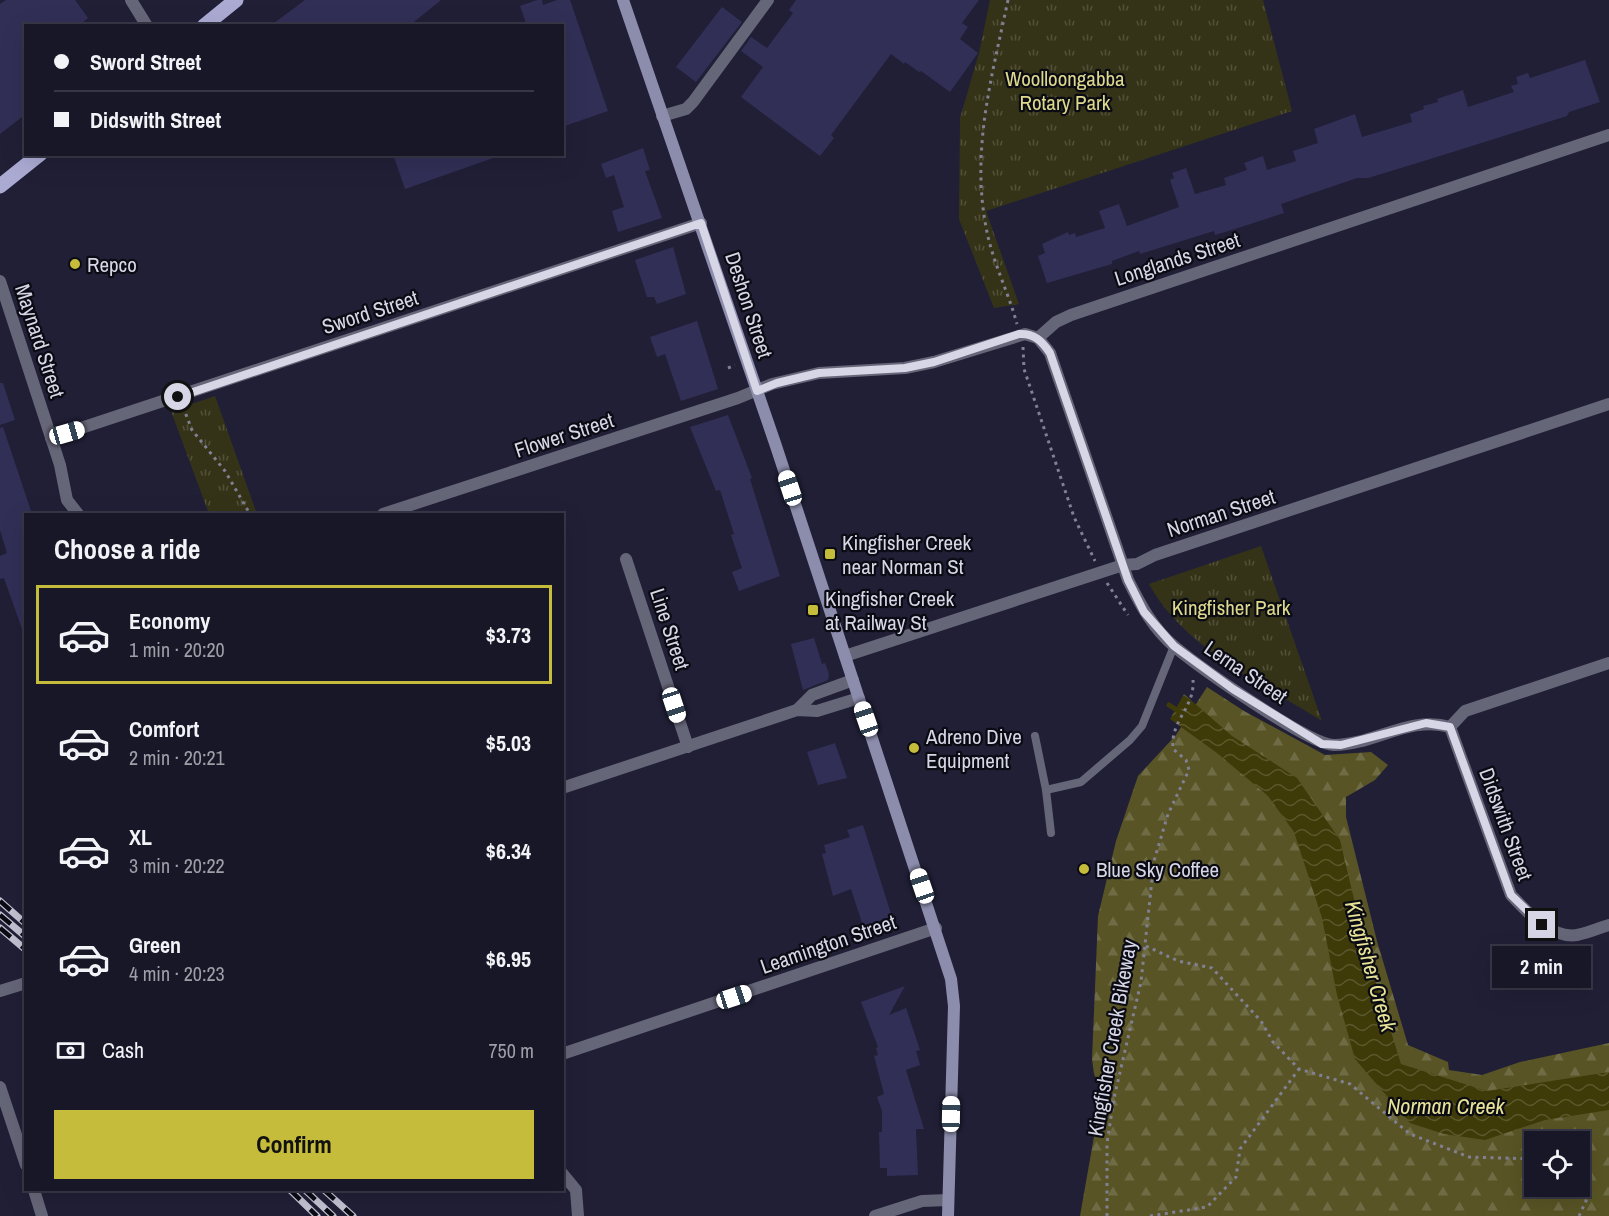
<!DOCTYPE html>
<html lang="en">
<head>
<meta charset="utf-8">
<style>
	body { margin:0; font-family:"Archivo Narrow",sans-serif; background:#252434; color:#f1f3f6; height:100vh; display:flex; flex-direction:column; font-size:22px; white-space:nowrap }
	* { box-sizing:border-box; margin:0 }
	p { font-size:20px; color:#9f9fa8 }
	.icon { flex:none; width:33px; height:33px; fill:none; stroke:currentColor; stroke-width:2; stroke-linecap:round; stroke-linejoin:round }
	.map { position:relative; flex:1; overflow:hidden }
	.drawer { position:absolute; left:24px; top:513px; width:540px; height:678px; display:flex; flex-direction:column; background:#181728; border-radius:0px; box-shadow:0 6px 24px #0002,0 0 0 2px #363645 }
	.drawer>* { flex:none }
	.guide { position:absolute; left:24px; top:24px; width:540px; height:132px; border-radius:0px; box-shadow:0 6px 24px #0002,0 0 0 2px #363645; display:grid; align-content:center; height:132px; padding:0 30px; background:#181728 }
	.buttons { position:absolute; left:1524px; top:1131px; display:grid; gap:12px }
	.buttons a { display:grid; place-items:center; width:66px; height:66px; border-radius:0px; background:#181728; box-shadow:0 6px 24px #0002,0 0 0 2px #363645; font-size:30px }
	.end { position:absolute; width:27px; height:27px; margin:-14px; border:8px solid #d6d6e6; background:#111; box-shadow:0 0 0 3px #111 }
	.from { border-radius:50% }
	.bubble { position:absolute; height:42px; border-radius:0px; background:#181728; box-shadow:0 6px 24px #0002,0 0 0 2px #363645; font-size:20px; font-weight:800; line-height:42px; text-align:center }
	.car { position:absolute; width:18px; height:36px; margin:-18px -9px; border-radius:8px; box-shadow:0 0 4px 2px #0007; background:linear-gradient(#fff 24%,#345 0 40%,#fff 0 76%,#345 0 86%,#fff 0) }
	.guide b { display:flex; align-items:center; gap:21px; height:57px; font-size:22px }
	.guide b+b { border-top:2px solid #363645 }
	.guide i { width:15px; height:15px; background:#f1f3f6 }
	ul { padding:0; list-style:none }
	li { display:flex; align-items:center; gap:18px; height:99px; margin:0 12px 9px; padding:0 18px; border:3px solid transparent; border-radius:0px }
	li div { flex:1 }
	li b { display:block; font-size:22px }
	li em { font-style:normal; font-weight:800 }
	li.selected { border-color:#c6bc3c }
	li>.icon { width:54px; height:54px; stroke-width:1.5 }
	h2 { padding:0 30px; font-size:27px; line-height:72px }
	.pay { display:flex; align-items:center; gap:15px; height:66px; padding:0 30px; font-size:22px }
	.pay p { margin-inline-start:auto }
	.button { display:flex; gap:12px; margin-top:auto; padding:12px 30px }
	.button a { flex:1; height:69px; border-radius:0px; background:#c6bc3c; color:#111; font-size:24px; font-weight:800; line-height:69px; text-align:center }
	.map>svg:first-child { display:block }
</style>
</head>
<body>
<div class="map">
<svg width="1609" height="1216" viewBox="0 0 1609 1216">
	<defs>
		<pattern id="forest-firs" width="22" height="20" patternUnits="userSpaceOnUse" patternTransform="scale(1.5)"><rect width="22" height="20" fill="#585425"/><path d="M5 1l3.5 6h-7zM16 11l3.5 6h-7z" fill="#6f6c45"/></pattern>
		<pattern id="park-tufts" width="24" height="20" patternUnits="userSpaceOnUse" patternTransform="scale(1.5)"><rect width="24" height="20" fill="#353317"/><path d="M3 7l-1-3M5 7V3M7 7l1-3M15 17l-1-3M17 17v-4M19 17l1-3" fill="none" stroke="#525039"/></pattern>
		<pattern id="water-waves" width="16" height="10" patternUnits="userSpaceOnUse" patternTransform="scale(1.5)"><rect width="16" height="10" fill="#3f3b08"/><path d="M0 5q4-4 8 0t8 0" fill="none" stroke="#5a572c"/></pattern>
	</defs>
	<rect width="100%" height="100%" fill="#201f36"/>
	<path fill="url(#forest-firs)" fill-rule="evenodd" d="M 1207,687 L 1244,711 L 1325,755 L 1371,752 L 1388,765 L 1375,780 L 1346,797 L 1346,817 L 1377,941 L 1408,1045 L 1448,1062 L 1449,1070 L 1482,1075 L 1520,1062 L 1609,1043 L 1609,1216 L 1080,1216 L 1102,1091 L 1094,1074 L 1092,1059 L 1098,916 L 1116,841 L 1138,776 L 1176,735 ZM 1534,1142 L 1580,1142 L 1580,1186 L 1534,1186 Z"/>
	<g fill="url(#park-tufts)">
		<path d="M 990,0 L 1263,0 L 1292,111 L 986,211 L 1019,304 L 994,308 L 959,219 L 960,118 L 979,53 Z"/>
		<path d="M 215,396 L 257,514 L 209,514 L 171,411 Z"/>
		<path d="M 1261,546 L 1322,721 C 1262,683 1184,648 1149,584 Z"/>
	</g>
	<path fill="url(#water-waves)" d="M 1184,694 L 1232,736 L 1297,778 L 1340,840 L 1367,954 L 1401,1064 L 1487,1091 L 1609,1072 L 1609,1110 L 1545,1120 L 1485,1140 L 1444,1134 L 1410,1123 L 1355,1059 L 1337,995 L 1322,918 L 1294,832 L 1268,796 L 1217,753 L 1170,719 Z"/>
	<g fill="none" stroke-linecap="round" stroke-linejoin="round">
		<path stroke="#3f3b08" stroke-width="5" d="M 1169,705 L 1180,712"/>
	</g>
	<g fill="#312f56">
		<path d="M 6,0 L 75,0 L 88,18 L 78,26 L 26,26 L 26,114 L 0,134 L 0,4 Z"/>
		<path d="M 305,0 L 441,0 L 409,26 L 270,26 Z"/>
		<path d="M 537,0 L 542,0 L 543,5 L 557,0 L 570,0 L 608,111 L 562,127 L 562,26 L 527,26 L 520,6 Z"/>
		<path d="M 796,0 L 979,0 L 962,23 L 968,27 L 960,39 L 978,53 L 950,92 L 921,71 L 919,72 L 905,62 L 904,64 L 891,54 L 831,135 L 834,138 L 820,156 L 741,97 L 763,67 L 741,51 L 751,37 L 767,48 L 793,13 L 789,10 Z"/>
		<path d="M 722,7 L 742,22 L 696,82 L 676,67 Z"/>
		<path d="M 1585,60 L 1600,102 L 1569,112 L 1567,116 L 1424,161 L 1368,178 L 1357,178 L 1281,204 L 1284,213 L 1235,229 L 1215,235 L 1214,231 L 1140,254 L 1139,251 L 1112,261 L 1112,264 L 1047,283 L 1038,256 L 1045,253 L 1042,244 L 1068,232 L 1069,235 L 1075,233 L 1076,237 L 1105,228 L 1099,211 L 1119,204 L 1127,226 L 1179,207 L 1170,180 L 1174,178 L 1172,173 L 1186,168 L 1195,194 L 1226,185 L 1224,178 L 1247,170 L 1244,163 L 1263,156 L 1267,170 L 1296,161 L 1293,151 L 1318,143 L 1314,129 L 1336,121 L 1355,114 L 1362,137 L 1412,122 L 1410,114 L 1424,109 L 1423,106 L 1438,102 L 1437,99 L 1463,90 L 1468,107 L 1514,92 L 1511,86 L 1518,84 L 1516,77 L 1528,73 L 1530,78 Z"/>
		<path d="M 643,148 L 650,170 L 645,171 L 662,218 L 618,232 L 612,211 L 624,207 L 614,175 L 606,178 L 601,164 Z"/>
		<path d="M 393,154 L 498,154 L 499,156 L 405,189 Z"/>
		<path d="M 673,247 L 686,294 L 657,304 L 654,297 L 647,297 L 635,260 Z"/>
		<path d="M 697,321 L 718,389 L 681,401 L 665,354 L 657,357 L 650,337 Z"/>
		<path d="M 0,383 L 3,383 L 15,420 L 0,425 Z"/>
		<path d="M 728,415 L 752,478 L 750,479 L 780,576 L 739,591 L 732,572 L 742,568 L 731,535 L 734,534 L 720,490 L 716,491 L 690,427 Z"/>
		<path d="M 3,427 L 32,514 L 26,514 L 23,632 L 4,578 L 0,579 L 0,556 L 7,553 L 0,530 L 0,428 Z"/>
		<path d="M 814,638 L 822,664 L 825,663 L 829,674 L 828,680 L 803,690 L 791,644 Z"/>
		<path d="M 835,743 L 847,778 L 818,785 L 807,752 Z"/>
		<path d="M 863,825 L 892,917 L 863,926 L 851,889 L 833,896 L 822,854 L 826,853 L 824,845 L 850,837 L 847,830 Z"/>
		<path d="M 905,986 L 889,1015 L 906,1008 L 920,1050 L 916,1051 L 920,1065 L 906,1070 L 924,1129 L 916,1129 L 918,1175 L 887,1176 L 887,1168 L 880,1168 L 879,1132 L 882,1132 L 882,1111 L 877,1097 L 884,1094 L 874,1056 L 878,1055 L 876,1048 L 878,1047 L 861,1002 Z"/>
	</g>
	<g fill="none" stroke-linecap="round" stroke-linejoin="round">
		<g stroke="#818094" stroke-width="3" stroke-dasharray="3 4.5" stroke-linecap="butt">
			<path d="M 1008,0 C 992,76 971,149 986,227 C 992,261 1008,291 1017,324"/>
			<path d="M 1023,347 L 1024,369 L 1074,517 L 1095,561"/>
			<path d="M 728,368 L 735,365"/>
			<path d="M 183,407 L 192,430 L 225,471 L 250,514"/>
			<path d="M 1107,583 L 1128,615"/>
			<path d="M 1146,946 L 1178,961 L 1212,968 L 1261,1021 L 1273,1042 L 1299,1069 L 1350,1084 L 1410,1134 L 1469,1157 L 1534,1159"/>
			<path d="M 1107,1216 L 1107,1143 L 1114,1098 L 1141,982 L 1154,861 L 1168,814 L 1189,770 L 1186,760 L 1173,749 C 1170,720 1195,708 1193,680"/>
			<path d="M 1150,1216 L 1207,1207 L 1236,1177 L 1240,1149 L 1299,1069"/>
			<path d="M 1579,1216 L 1586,1201 L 1589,1179 L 1580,1166"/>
		</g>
		<g stroke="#666679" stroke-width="8">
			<path d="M 1035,736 L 1046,790 L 1081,782 L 1130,740 L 1142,726 L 1174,646"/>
			<path d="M 1046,790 L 1051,833"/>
		</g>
		<g stroke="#666679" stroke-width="12">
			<path d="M 131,0 L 147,26"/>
			<path d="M 662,116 L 686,109 L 693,102 L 768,0"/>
			<path d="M 0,281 L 60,465 L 67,500 L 78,514"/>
			<path d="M 1038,338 L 1056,322 L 1071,315 L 1609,135"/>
			<path d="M 51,438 L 701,223"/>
			<path d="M 383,514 L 738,398 L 772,384 L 819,373 L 905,368 L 934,362 L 1025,334 L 1038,338 L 1050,353 L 1128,580 C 1140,604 1153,629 1175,647 C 1198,666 1309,745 1334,745 C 1374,745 1410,715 1450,727"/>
			<path d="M 626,559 L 688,747"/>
			<path d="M 845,656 L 1123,565 L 1137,564 L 1155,555 L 1609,404"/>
			<path d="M 797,710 L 812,695 L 853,680"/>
			<path d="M 1450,727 L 1511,895 C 1527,912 1551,939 1577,935 C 1588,933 1599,928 1609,925"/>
			<path d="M 1450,727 L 1465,711 L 1609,663"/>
			<path d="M 562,788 L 797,710 L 817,711 L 859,698"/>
			<path d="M 0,991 L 26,983"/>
			<path d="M 562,1054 L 936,928"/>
			<path d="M 0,1087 L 26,1165"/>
			<path d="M 562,1173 L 576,1190 L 578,1216"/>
			<path d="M 34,1190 L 42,1216"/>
			<path d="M 875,1216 L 922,1201 L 948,1200"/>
		</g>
		<path stroke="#8c8dac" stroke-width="12" d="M 623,0 L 776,446 L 951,979 L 954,1006 L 948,1216"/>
		<g stroke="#aaaad3" stroke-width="15">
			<path d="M 204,26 L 236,0"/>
			<path d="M 0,186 L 40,154"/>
		</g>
		<g stroke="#c2c2d3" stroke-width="7">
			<g id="rail">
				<path d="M 0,901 L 26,924"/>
				<path d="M 0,915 L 26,937"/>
				<path d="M 0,928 L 26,950"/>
				<path d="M 290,1190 L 317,1216"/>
				<path d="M 305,1190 L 333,1216"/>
				<path d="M 324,1190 L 353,1216"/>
			</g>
		</g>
		<use href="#rail" stroke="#0b0b14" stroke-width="4.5" stroke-dasharray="14" stroke-linecap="butt"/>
	</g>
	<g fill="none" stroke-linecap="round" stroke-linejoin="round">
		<path stroke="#d6d6e6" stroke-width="8" d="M 178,397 L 701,223 L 757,391 L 777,383 L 819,373 L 905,368 L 934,362 L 1019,334 C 1034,333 1042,341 1050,353 L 1128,580 L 1144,612 L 1174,646 L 1233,689 L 1322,744 L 1341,745 L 1426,723 L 1450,727 L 1511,895 L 1542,925"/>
	</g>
	<g fill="#c6bc3c" stroke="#0b0b14" stroke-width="2">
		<circle cx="75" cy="264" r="6"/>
		<rect x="824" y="548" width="12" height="12" rx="3"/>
		<rect x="807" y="604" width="12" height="12" rx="3"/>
		<circle cx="914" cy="748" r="6"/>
		<circle cx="1084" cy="869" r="6"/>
	</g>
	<g text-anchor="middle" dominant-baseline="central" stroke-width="4.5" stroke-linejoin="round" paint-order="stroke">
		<g font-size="21" fill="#ded98c" stroke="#0b0b14">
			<text x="1065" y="78">Woolloongabba<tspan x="1065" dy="24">Rotary Park</tspan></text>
			<text x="1231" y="607">Kingfisher Park</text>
		</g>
		<g font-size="21" fill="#d6d6e6" stroke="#0b0b14">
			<text transform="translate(1177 259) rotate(-18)">Longlands Street</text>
			<text transform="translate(749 305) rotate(72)">Deshon Street</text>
			<text transform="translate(370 312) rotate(-18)">Sword Street</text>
			<text transform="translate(40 341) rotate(72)">Maynard Street</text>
			<text transform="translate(564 435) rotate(-18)">Flower Street</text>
			<text transform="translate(1221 513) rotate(-18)">Norman Street</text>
			<text transform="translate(670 629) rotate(72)">Line Street</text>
			<text transform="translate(1246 672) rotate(34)">Lerna Street</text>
			<text transform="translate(1506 824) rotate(70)">Didswith Street</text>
			<text transform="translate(828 944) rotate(-19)">Leamington Street</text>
			<text transform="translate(1112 1038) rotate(-80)">Kingfisher Creek Bikeway</text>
		</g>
		<g font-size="21" fill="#d6d6e6" stroke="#0b0b14" text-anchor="start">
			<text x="87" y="264">Repco</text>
			<text x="842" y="542">Kingfisher Creek<tspan x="842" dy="24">near Norman St</tspan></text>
			<text x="825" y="598">Kingfisher Creek<tspan x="825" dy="24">at Railway St</tspan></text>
			<text x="926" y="736">Adreno Dive<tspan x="926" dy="24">Equipment</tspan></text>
			<text x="1096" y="869">Blue Sky Coffee</text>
		</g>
		<g font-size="22" font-style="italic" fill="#e8e396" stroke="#0b0b14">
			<text transform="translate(1371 966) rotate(74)">Kingfisher Creek</text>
			<text x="1446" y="1106">Norman Creek</text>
		</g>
	</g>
</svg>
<div class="buttons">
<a><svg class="icon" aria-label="locate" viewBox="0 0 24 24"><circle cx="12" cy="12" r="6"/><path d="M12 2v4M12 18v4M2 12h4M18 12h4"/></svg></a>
</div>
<i class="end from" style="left:178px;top:397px"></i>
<i class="end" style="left:1542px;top:925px"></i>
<div class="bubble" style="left:1492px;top:946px;width:99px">2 min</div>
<i class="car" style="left:67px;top:433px;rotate:74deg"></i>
<i class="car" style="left:790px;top:488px;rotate:342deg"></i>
<i class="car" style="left:674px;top:705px;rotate:162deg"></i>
<i class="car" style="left:866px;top:719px;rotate:341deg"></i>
<i class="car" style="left:922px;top:886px;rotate:341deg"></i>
<i class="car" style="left:734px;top:997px;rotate:72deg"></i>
<i class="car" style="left:951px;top:1114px;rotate:1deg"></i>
<div class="guide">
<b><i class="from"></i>Sword Street</b>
<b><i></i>Didswith Street</b>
</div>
<section class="drawer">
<h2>Choose a ride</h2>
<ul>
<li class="selected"><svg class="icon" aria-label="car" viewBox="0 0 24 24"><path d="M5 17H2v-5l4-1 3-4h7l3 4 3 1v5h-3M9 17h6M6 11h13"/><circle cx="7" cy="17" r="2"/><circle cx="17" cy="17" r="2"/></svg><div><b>Economy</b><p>1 min · 20:20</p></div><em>$3.73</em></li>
<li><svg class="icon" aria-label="car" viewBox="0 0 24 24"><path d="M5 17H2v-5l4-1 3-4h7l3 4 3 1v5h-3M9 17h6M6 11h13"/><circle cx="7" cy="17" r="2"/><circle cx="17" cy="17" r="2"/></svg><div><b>Comfort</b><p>2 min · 20:21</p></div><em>$5.03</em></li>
<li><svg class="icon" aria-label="car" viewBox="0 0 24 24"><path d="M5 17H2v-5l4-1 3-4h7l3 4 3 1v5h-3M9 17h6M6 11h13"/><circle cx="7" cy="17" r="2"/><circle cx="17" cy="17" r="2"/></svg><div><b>XL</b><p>3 min · 20:22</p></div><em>$6.34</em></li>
<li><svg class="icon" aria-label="car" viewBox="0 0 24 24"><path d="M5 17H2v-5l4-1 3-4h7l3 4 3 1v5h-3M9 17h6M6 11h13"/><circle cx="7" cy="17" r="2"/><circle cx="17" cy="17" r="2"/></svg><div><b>Green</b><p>4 min · 20:23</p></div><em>$6.95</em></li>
</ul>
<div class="pay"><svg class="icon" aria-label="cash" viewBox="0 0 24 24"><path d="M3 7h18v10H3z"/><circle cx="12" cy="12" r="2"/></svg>Cash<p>750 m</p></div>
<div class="button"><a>Confirm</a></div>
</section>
</div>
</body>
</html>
